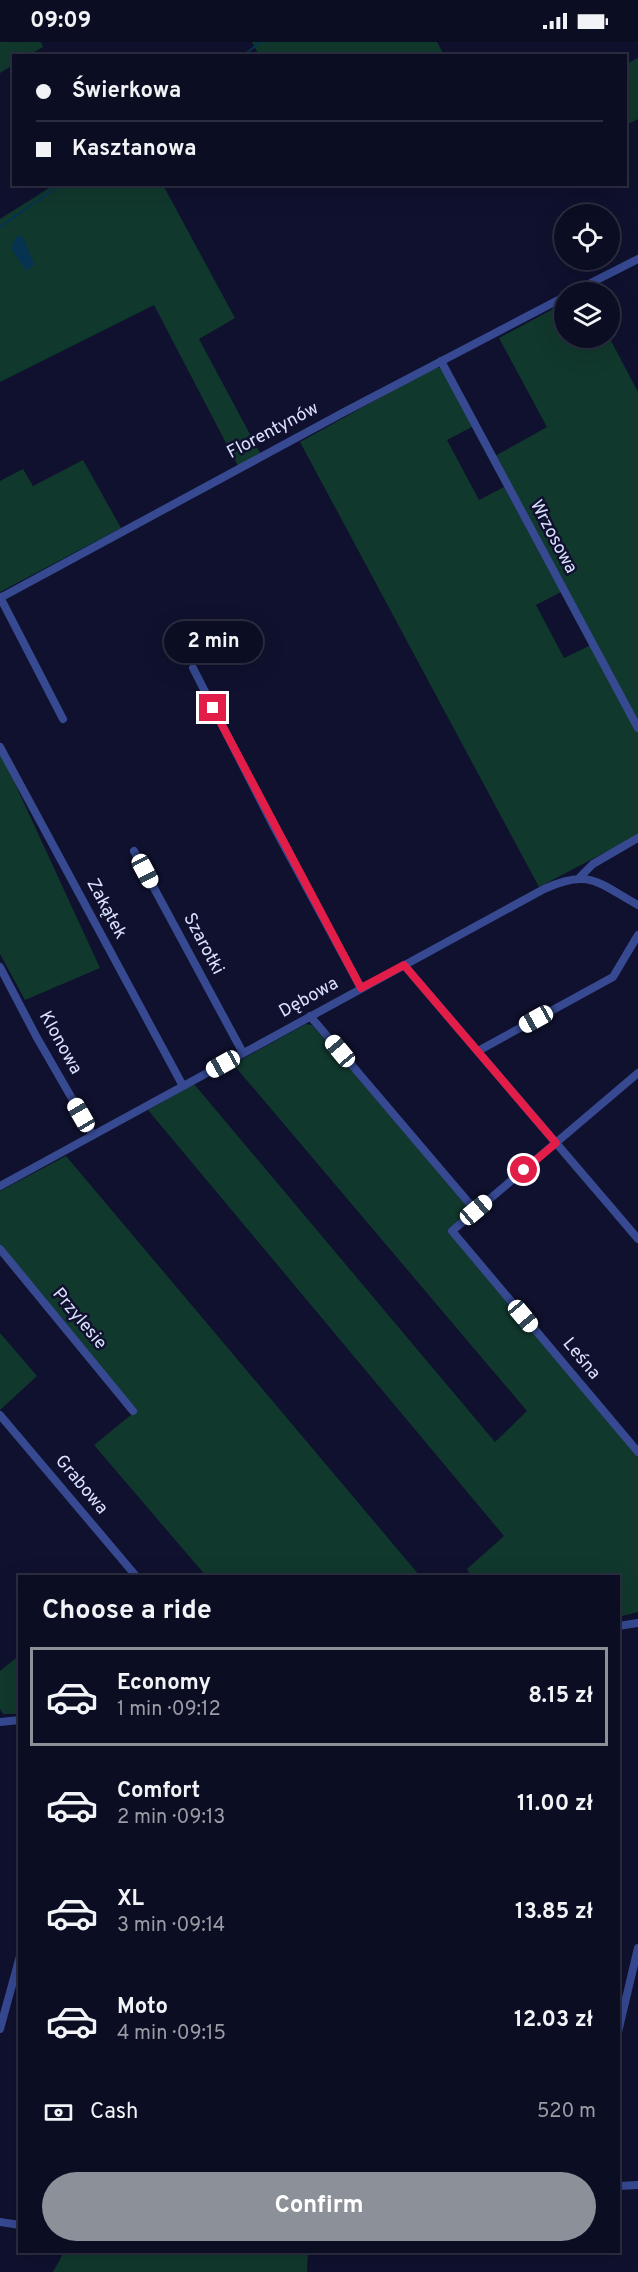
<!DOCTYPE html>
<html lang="en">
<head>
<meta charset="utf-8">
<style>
	body { margin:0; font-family:Overpass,sans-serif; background:#14162a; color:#f1f3f6; height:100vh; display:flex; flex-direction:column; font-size:22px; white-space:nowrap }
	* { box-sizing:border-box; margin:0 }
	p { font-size:20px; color:#9a9ca5 }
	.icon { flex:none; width:33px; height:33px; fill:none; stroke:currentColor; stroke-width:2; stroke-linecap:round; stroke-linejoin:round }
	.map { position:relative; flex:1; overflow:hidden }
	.details { position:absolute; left:18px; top:1533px; width:602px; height:678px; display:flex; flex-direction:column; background:#0b0d22; border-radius:0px; box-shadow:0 6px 24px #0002,0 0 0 2px #2b2d40 }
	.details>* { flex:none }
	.hud { position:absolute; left:12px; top:12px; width:615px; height:132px; border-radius:0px; box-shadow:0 6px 24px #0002,0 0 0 2px #2b2d40; display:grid; align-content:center; height:132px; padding:0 24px; background:#0b0d22 }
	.fabs { position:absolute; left:554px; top:162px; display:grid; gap:12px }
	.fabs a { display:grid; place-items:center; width:66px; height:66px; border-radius:50%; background:#0b0d22; box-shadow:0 6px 24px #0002,0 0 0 2px #2b2d40; font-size:30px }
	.end { position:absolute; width:27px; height:27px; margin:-14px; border:8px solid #e11d48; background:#fff; box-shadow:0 0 0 3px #fff }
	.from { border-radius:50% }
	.bubble { position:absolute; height:42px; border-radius:21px; background:#0b0d22; box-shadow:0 6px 24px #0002,0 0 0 2px #2b2d40; font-size:20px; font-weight:700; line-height:42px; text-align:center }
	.car { position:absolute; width:18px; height:36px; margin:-18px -9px; border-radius:8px; box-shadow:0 0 4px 2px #0007; background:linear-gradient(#fff 24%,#345 0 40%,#fff 0 76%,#345 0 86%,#fff 0) }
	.hud b { display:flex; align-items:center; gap:21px; height:57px; font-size:22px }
	.hud b+b { border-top:2px solid #2b2d40 }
	.hud i { width:15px; height:15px; background:#f1f3f6 }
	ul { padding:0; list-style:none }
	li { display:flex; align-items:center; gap:18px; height:99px; margin:0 12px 9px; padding:0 12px; border:3px solid transparent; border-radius:0px }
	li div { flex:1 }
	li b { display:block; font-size:22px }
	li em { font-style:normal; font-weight:700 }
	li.selected { border-color:#8c9099 }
	li>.icon { width:54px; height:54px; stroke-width:1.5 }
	h2 { padding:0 24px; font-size:27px; line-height:72px }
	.pay { display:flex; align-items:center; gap:15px; height:66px; padding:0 24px; font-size:22px }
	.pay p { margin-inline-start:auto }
	.cta { display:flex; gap:12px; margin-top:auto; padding:12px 24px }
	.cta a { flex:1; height:69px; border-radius:36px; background:#8c9099; color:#fff; font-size:24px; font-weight:700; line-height:69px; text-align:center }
	.status { display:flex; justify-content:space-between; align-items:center; height:42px; padding:0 30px; background:#0b0d22; direction:ltr }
	.status svg { height:16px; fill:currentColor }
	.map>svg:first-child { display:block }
</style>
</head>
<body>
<div class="status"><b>09:09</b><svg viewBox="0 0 49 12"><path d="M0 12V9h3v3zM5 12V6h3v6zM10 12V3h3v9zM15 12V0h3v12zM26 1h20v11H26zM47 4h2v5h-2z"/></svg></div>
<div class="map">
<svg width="638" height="2230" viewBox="0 0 638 2230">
	<rect width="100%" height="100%" fill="#0f112e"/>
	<g fill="#11382d">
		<path d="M 0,0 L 41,0 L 43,5 L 29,13 L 14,14 L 13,23 L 0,31 Z"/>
		<path d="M 252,0 L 437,0 L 444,13 L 259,13 Z"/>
		<path d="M 638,16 L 638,77 L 626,83 L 626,22 Z"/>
		<path d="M 54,143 L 163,143 L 235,276 L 199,297 L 260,411 L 238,424 L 154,263 L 0,340 L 0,177 Z"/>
		<path d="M 564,261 L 564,296 L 609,295 L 638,350 L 638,679 L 495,414 L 547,385 L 499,296 Z"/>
		<path d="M 435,325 L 441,326 L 472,385 L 447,398 L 479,458 L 504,445 L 561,550 L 536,563 L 564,616 L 593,602 L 638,689 L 638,793 L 539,845 L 300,400 Z"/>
		<path d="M 83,418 L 121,486 L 0,550 L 0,439 L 23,427 L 33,444 Z"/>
		<path d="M 0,709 L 100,926 L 25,958 L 0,912 Z"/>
		<path d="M 306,982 L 312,983 L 472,1169 L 450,1190 L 638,1415 L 638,1570 L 618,1575 L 618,1534 L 471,1534 L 467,1527 L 504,1494 L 148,1068 L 194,1042 L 495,1400 L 527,1369 L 233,1022 Z"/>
		<path d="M 66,1114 L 420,1534 L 206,1534 L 94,1403 L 137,1368 L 0,1205 L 0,1149 Z"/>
		<path d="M 0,1291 L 37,1334 L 0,1368 Z"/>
		<path d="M 16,1616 L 19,1620 L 19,1672 L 3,1672 L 0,1667 L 0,1629 Z"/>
		<path d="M 64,2210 L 308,2210 L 307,2230 L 53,2230 Z"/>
	</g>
	<path fill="#063350" d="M 17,194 L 22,194 L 35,223 L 26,229 L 11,206 Z"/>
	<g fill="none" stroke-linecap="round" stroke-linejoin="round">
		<g stroke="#063350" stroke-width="2">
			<path d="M 242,14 L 261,0"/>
			<path d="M 0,185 L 61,142"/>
		</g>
		<g stroke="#364991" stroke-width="8">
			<path d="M 573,250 L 638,217"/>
			<path d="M 441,319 L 638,686"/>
			<path d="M 0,555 L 63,677"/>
			<path d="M 0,556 L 346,369 L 564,255"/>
			<path d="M 193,626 L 273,783 L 361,946"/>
			<path d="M 0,705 L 183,1044"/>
			<path d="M 134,809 L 243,1011"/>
			<path d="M 580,835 L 593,822 L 638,796"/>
			<path d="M 404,923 L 638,1197"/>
			<path d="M 0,925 L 36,994 L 93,1093"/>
			<path d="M 310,974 L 475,1168"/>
			<path d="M 478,1009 L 613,935 L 638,893"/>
			<path d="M 638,1031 L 452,1189 L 638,1410"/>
			<path d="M 0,1144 L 544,847 C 590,826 598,841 638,863"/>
			<path d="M 0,1207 L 133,1369"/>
			<path d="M 0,1373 L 136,1534"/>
			<path d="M 618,1584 L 638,1581"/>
			<path d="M 0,1680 L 20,1678"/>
			<path d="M 0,1987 L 20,1914"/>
			<path d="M 618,1990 L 638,1906"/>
			<path d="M 618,2144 L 638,2143"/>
			<path d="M 0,2180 L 20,2183"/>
		</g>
	</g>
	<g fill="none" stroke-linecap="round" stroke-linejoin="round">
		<path stroke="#e11d48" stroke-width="8" d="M 213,666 L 361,946 L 404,923 L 556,1101 L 524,1128"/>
	</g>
	<g text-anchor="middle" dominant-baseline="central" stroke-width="5" stroke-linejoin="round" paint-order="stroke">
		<g font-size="18" fill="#dce0ff" stroke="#0f112e">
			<text transform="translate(273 389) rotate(-28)">Florentynów</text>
			<text transform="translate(553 495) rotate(62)">Wrzosowa</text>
			<text transform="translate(106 867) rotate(62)">Zakątek</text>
			<text transform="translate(203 902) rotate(62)">Szarotki</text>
			<text transform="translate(309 956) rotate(-29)">Dębowa</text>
			<text transform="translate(60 1001) rotate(61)">Klonowa</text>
			<text transform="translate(79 1277) rotate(50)">Przylesie</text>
			<text transform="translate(581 1317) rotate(50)">Leśna</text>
			<text transform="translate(81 1443) rotate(50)">Grabowa</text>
		</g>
	</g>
</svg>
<div class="fabs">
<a><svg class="icon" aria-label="locate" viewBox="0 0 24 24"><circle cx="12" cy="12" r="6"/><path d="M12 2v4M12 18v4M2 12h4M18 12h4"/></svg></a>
<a><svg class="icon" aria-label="layers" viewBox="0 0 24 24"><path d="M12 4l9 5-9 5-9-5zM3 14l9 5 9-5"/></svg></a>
</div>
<i class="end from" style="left:524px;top:1128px"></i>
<i class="end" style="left:213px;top:666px"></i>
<div class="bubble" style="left:164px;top:579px;width:99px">2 min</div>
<i class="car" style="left:145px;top:829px;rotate:152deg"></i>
<i class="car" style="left:536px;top:977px;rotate:241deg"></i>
<i class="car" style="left:340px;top:1009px;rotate:320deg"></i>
<i class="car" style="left:223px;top:1022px;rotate:241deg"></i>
<i class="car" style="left:81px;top:1073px;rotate:330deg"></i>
<i class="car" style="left:476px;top:1168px;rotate:50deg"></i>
<i class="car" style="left:523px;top:1274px;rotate:140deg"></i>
<div class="hud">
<b><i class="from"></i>Świerkowa</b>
<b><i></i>Kasztanowa</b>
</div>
<section class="details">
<h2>Choose a ride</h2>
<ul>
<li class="selected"><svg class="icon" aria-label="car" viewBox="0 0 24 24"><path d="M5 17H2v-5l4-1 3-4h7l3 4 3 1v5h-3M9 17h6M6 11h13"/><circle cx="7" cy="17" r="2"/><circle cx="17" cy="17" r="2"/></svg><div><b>Economy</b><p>1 min · 09:12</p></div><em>8.15 zł</em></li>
<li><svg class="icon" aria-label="car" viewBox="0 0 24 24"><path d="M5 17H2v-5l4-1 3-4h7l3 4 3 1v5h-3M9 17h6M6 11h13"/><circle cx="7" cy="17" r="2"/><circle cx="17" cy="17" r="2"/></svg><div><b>Comfort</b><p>2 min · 09:13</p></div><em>11.00 zł</em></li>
<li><svg class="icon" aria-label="car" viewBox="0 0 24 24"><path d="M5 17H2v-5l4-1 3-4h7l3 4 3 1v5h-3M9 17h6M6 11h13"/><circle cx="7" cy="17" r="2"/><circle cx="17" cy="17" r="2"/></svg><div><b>XL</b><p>3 min · 09:14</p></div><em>13.85 zł</em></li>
<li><svg class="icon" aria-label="car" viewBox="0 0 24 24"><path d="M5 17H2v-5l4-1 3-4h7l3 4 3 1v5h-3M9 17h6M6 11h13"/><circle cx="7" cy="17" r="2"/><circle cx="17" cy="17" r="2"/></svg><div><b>Moto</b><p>4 min · 09:15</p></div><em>12.03 zł</em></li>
</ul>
<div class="pay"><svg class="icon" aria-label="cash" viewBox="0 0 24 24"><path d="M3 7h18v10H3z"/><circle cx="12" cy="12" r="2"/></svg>Cash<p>520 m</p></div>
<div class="cta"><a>Confirm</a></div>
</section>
</div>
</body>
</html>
